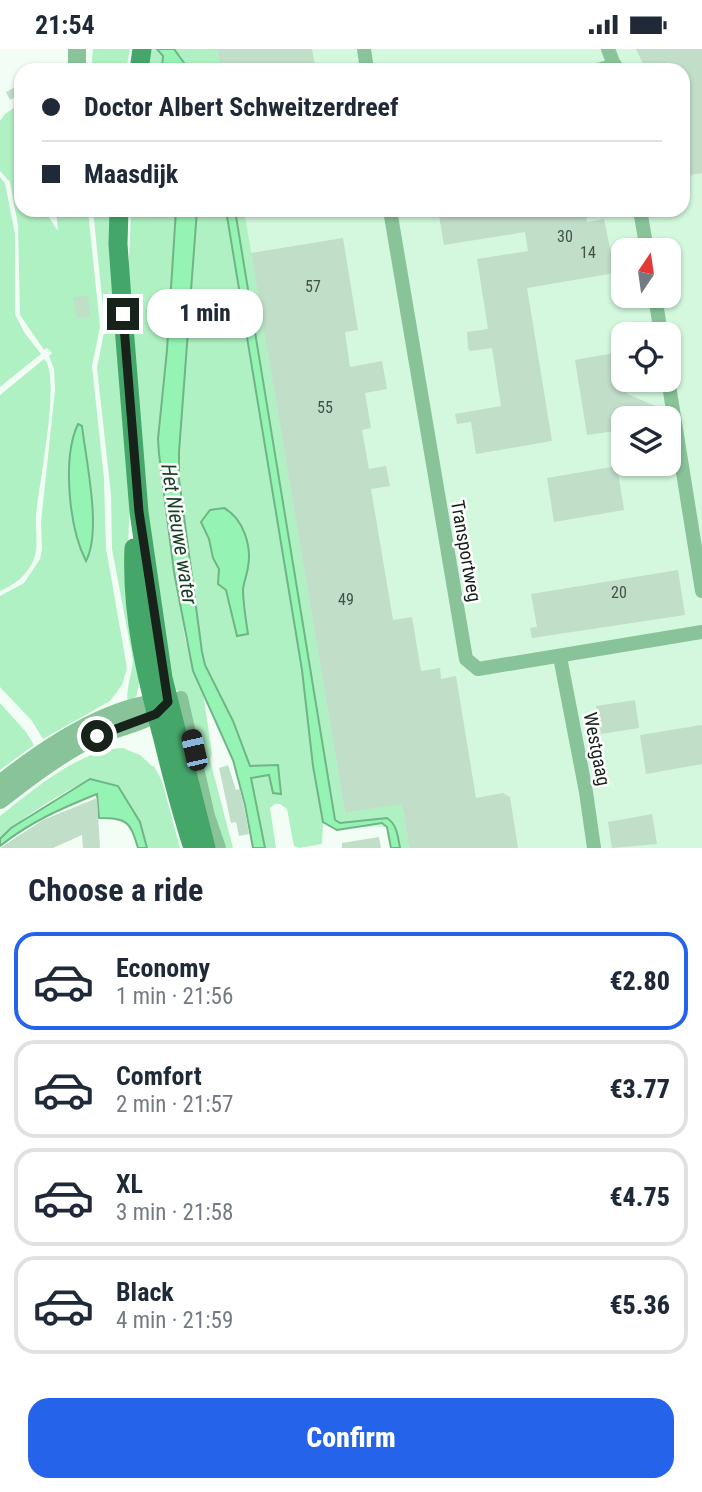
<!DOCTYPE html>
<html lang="en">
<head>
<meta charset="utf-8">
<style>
	body { margin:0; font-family:"Roboto Condensed",sans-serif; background:#f2f2f3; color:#1f2937; height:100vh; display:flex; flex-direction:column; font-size:26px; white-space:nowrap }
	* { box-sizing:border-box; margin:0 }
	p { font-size:23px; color:#747a83 }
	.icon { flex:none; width:38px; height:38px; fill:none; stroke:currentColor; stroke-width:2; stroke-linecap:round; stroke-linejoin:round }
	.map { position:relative; height:799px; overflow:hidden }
	.details { display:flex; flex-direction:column; background:#fff; flex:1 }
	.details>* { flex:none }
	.guide { position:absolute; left:14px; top:14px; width:676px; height:154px; border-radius:21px; box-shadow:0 2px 5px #0004; display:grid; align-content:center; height:154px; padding:0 28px; background:#fff }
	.needle { width:46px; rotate:13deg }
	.buttons { position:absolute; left:611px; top:189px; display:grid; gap:14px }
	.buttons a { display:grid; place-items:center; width:70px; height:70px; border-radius:14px; background:#fff; box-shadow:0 2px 5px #0004; font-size:35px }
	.end { position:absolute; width:32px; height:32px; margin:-16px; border:9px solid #17221a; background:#fff; box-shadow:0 0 0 4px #fff }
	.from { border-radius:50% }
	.bubble { position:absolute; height:49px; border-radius:21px; background:#fff; box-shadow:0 2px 5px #0004; font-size:23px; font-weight:800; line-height:49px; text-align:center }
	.car { position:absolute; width:21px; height:42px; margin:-21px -10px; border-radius:9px; box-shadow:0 0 5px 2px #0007; background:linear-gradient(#222 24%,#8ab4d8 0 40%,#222 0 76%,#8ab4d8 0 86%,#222 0) }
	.guide b { display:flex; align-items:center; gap:24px; height:66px; font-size:26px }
	.guide b+b { border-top:2px solid #e0e1e3 }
	.guide i { width:18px; height:18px; background:#1f2937 }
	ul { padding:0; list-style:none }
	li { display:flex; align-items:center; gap:21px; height:98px; margin:0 14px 10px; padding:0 14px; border:4px solid #e0e1e3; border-radius:21px }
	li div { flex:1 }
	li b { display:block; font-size:26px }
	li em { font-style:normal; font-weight:800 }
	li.on { border-color:#2563eb }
	li>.icon { width:63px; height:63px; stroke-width:1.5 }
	h2 { padding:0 28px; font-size:32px; line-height:84px }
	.cta { display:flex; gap:14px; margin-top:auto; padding:14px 28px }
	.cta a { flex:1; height:80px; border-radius:21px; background:#2563eb; color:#fff; font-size:28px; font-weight:800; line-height:80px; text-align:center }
	.status { display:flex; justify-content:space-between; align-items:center; height:49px; padding:0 35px; background:#fff; direction:ltr }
	.status svg { height:19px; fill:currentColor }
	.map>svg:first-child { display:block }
</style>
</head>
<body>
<div class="status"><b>21:54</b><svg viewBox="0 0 49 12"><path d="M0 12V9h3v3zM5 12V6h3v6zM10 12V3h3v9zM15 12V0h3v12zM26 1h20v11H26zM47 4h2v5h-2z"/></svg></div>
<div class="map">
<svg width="702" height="799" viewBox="0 0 702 799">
	<rect width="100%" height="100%" fill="#f2fef5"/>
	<path fill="#d3f8dd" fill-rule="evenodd" d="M 194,0 L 702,0 L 702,799 L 394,799 L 390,778 L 335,778 L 229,161 L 682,161 L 682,21 L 198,21 ZM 623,201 L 668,201 L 668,247 L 623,247 ZM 623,285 L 668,285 L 668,331 L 623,331 ZM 623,369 L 668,369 L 668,415 L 623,415 Z"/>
	<g fill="#b0f1c3" fill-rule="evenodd">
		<path d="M 93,0 L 130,0 L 126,21 L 91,21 Z"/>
		<path d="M 150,0 L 157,0 L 163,7 L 162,21 L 148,21 Z"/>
		<path d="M 174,0 L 217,0 L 221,21 L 189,21 Z"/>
		<path d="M 21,54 L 21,161 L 44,161 L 58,182 L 56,161 L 88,161 L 100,278 L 92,317 L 104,429 L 106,499 L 127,619 L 122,636 L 110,652 L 43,690 L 32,672 L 0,638 L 0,547 L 24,534 L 40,510 L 42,500 L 41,473 L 55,341 L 54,320 L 49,307 L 52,304 L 47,299 L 44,301 L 20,266 L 18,176 L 10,133 L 0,122 L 0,72 L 5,65 ZM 76,378 L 86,511 L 81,503 C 73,460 65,421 76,378 Z"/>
		<path d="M 0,128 L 5,134 L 15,185 L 15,265 L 24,283 L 41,305 L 0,338 Z"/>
		<path d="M 93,161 L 112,161 L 131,433 L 128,496 L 140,629 L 137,646 L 128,656 C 125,641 132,626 133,611 L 112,500 L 111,446 L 97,319 L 105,278 Z"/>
		<path d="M 131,161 L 176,161 L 167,301 L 158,390 L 159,405 L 185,589 L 193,622 L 203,644 L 212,704 L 210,711 L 233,799 L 224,799 L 211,765 L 183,644 L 174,640 L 151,528 L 128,233 Z"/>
		<path d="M 197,161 L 226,161 L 302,621 L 313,717 L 323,773 L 322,795 L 299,799 L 294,797 L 287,760 L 280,755 L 275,755 L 270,759 L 276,799 L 265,799 L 251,729 L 269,726 L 278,716 L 250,717 L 233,672 L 205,616 L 202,603 L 179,430 L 179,403 Z"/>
		<path d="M 235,161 L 244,161 L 345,764 L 405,754 L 403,762 L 409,799 L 400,799 C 398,788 397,775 387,769 L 340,774 L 335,771 Z"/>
		<path d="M 44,310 C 62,326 38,439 36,467 C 35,481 39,496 34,510 C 28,525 15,536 0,542 L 0,346 Z"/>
		<path d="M 0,654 L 26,683 L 34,696 L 0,721 Z"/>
		<path d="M 123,699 L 140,706 L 152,717 L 154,717 L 162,732 L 180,799 L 147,799 L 140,773 L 118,737 L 90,730 C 59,746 25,765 0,790 L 0,767 C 33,741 80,700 123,699 Z"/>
	</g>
	<g fill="#95f4b4" stroke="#6fb586" stroke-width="2">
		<path d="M 157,0 L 174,0 L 189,21 L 162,21 L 163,7 Z"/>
		<path d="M 176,161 L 197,161 L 179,403 L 179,430 L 202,603 L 205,616 L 233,672 L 250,717 L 278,716 L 281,745 L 273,744 L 269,726 L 251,729 L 265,799 L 253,799 L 245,756 L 233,711 L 193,622 L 174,523 L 159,405 L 158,390 L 167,301 Z"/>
		<path d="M 226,161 L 235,161 L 335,771 L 340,774 L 387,769 C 397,775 398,788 400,799 L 391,799 L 387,778 L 382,774 L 337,781 L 323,773 L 313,717 L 302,621 Z"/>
		<path d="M 78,375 L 82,377 C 86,412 102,482 86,512 C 69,479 62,409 78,375 Z"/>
		<path d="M 224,459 C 243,469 252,497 248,518 C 247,525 244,533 243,540 C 243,555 246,571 248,585 L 237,587 L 226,541 L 218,535 L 219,520 L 213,509 L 209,490 L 201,473 L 210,461 Z"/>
		<path d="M 90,730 L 118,737 L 140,773 L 147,799 L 138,799 C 130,772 127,769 99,769 L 97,745 C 62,759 30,773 0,797 L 0,790 L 11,779 Z"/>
	</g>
	<g fill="#c1dec8">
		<path d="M 217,0 L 312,0 L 316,21 L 221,21 Z"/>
		<path d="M 636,0 L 702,0 L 702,124 L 682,128 L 682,21 L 646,21 Z"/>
		<path d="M 21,35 L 21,45 L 10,51 L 6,43 Z"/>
		<path d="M 438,161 L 586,161 L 587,173 L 604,170 L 615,224 L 527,239 L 552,392 L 476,405 L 471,373 L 457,375 L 455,365 L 501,357 L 492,299 L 470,302 L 468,299 L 467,283 L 488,280 L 477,210 L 528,202 L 525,183 L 444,196 Z"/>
		<path d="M 343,189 L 358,281 L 345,283 L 350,318 L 382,312 L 387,340 L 365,344 L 371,379 L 362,381 L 369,420 L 386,417 L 390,437 L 371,440 L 393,571 L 412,568 L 421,622 L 440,619 L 441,630 L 456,627 L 476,749 L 503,744 L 510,748 L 518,799 L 409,799 L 402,755 L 345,764 L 251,204 Z"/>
		<path d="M 88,247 L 90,268 L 77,269 L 73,248 Z"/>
		<path d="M 620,303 L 623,331 L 625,331 L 627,345 L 658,358 L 642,361 L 644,369 L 623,369 L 623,381 L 587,386 L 575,311 Z"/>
		<path d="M 617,417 L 624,461 L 554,473 L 547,429 Z"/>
		<path d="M 678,521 L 685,566 L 532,589 L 530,579 L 537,578 L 531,545 Z"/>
		<path d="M 635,651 L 639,679 L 601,685 L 596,657 Z"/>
		<path d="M 702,676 L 702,715 L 646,725 L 640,686 Z"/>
		<path d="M 228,716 L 236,741 L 240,740 L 246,768 L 249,785 L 239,787 L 236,773 L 231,774 L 219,719 Z"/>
		<path d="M 97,749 L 100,799 L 83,799 L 82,786 L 53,799 L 0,799 L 43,771 Z"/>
		<path d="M 652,765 L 657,795 L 612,799 L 608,773 Z"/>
		<path d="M 379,788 L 381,799 L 342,799 L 342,794 Z"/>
	</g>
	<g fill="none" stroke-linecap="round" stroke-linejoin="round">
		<g stroke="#88c399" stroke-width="14">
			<path d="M 364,0 L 367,21"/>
			<path d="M 608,0 L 616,21"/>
			<path d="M 598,21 L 615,16"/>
			<path d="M 390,161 L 466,610 L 478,620 L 702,583"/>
			<path d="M 640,161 L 647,201"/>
			<path d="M 655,247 L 661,285"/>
			<path d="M 668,330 L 702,542"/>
			<path d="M 560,608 L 586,743 L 594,799"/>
			<path d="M 168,653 L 181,649 L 208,767 L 219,799"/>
		</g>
		<g stroke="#88c399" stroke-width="18">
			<path d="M 77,21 L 77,0"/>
			<path d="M 0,735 C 44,700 110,655 167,653"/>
			<path d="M 0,751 C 31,727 61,704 96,687 C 119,677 148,674 165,656"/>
		</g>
		<g stroke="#45a66a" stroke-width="19">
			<path d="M 139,21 L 142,0"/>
			<path d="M 119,161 L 118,195 L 123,265 L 139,463 L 163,629 L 206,799"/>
			<path d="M 134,499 C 131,564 146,627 163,690 C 172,727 181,763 193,799"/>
		</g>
	</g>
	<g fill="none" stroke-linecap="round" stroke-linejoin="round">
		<path stroke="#17221a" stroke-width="9" d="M 97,687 L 156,665 L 168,653 L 139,463 L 123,265"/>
	</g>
	<g text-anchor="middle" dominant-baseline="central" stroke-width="5" stroke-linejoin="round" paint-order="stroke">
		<g font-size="16" fill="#425146">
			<text x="565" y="187">30</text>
			<text x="588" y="203">14</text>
			<text x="313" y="237">57</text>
			<text x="325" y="358">55</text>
			<text x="619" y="543">20</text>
			<text x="346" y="550">49</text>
		</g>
		<g font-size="19" fill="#17221a" stroke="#fff">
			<text transform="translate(466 502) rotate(80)">Transportweg</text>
			<text transform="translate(597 700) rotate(79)">Westgaag</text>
		</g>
		<g font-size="21" font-style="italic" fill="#173e25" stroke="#fff">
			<text transform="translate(179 485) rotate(81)">Het Nieuwe water</text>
		</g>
	</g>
</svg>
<div class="buttons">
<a><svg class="needle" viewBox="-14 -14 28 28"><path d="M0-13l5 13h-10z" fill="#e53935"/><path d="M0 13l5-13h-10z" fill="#747a83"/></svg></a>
<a><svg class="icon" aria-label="locate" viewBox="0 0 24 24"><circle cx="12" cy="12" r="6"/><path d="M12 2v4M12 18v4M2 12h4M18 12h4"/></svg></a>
<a><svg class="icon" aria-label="layers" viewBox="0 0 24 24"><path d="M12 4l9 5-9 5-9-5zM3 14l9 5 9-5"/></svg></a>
</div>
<i class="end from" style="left:97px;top:687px"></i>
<i class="end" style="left:123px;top:265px"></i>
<div class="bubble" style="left:147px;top:240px;width:116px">1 min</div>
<i class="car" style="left:194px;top:701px;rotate:347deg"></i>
<div class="guide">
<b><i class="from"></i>Doctor Albert Schweitzerdreef</b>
<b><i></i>Maasdijk</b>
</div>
</div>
<section class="details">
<h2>Choose a ride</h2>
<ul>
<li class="on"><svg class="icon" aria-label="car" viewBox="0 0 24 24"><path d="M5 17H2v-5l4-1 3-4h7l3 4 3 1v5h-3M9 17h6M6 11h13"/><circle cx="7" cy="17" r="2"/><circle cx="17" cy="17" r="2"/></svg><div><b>Economy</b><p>1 min · 21:56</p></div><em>€2.80</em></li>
<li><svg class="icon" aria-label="car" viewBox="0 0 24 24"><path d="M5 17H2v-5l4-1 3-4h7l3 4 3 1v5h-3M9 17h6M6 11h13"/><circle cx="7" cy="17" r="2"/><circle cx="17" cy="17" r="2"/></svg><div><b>Comfort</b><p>2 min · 21:57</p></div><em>€3.77</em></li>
<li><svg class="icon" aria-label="car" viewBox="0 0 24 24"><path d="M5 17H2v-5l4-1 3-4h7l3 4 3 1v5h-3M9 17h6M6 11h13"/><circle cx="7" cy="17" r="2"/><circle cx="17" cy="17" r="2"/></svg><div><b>XL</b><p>3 min · 21:58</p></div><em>€4.75</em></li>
<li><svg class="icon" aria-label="car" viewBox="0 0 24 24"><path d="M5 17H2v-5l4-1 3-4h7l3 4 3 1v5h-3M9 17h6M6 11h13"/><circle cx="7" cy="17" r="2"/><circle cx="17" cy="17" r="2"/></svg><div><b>Black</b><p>4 min · 21:59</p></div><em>€5.36</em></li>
</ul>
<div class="cta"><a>Confirm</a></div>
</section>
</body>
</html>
